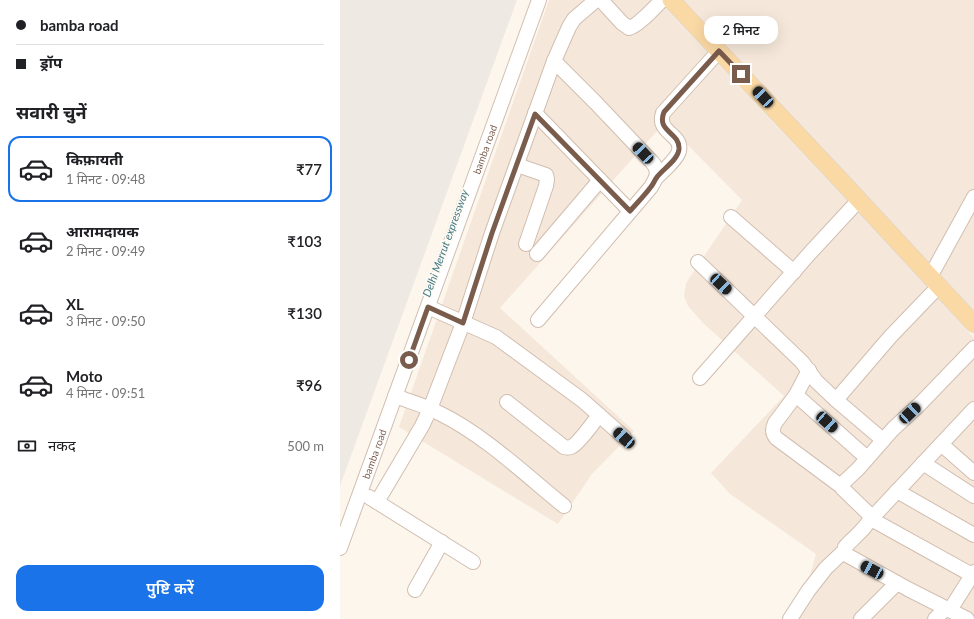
<!DOCTYPE html>
<html lang="hi">
<head>
<meta charset="utf-8">
<style>
	body { margin:0; font-family:Lato,"Noto Sans Devanagari",sans-serif; background:#f2f2f2; color:#202124; height:100vh; display:flex; flex-direction:column; font-size:15px; white-space:nowrap }
	* { box-sizing:border-box; margin:0 }
	p { font-size:13px; color:#757577 }
	.icon { flex:none; width:22px; height:22px; fill:none; stroke:currentColor; stroke-width:2; stroke-linecap:round; stroke-linejoin:round }
	.map { position:relative; flex:1; overflow:hidden }
	.side { display:flex; flex-direction:column; background:#fff; width:340px }
	.side>* { flex:none }
	.guide { display:grid; align-content:center; height:88px; padding:0 16px; background:#fff }
	.end { position:absolute; width:18px; height:18px; margin:-9px; border:5px solid #7a5c4d; background:#fff; box-shadow:0 0 0 2px #fff }
	.from { border-radius:50% }
	.bubble { position:absolute; height:28px; border-radius:12px; background:#fff; box-shadow:0 4px 16px #0002; font-size:13px; font-weight:600; line-height:28px; text-align:center }
	.car { position:absolute; width:12px; height:24px; margin:-12px -6px; border-radius:5px; box-shadow:0 0 3px 1px #0007; background:linear-gradient(#222 24%,#8ab4d8 0 40%,#222 0 76%,#8ab4d8 0 86%,#222 0) }
	.guide b { display:flex; align-items:center; gap:14px; height:38px; font-size:15px }
	.guide b+b { border-top:1px solid #e0e0e0 }
	.guide i { width:10px; height:10px; background:#202124 }
	ul { padding:0; list-style:none }
	li { display:flex; align-items:center; gap:12px; height:66px; margin:0 8px 6px; padding:0 8px; border:2px solid transparent; border-radius:12px }
	li div { flex:1 }
	li b { display:block; font-size:15px }
	li em { font-style:normal; font-weight:600 }
	li.current { border-color:#1a73e8 }
	li>.icon { width:36px; height:36px; stroke-width:1.5 }
	h2 { padding:0 16px; font-size:18px; line-height:48px }
	.pay { display:flex; align-items:center; gap:10px; height:44px; padding:0 16px; font-size:15px }
	.pay p { margin-inline-start:auto }
	.action { display:flex; gap:8px; margin-top:auto; padding:8px 16px }
	.action a { flex:1; height:46px; border-radius:12px; background:#1a73e8; color:#fff; font-size:16px; font-weight:600; line-height:46px; text-align:center }
	main { display:flex; flex:1; min-height:0 }
	.map>svg:first-child { display:block }
</style>
</head>
<body>
<main>
<section class="side">
<div class="guide">
<b><i class="from"></i>bamba road</b>
<b><i></i>ड्रॉप</b>
</div>
<h2>सवारी चुनें</h2>
<ul>
<li class="current"><svg class="icon" aria-label="car" viewBox="0 0 24 24"><path d="M5 17H2v-5l4-1 3-4h7l3 4 3 1v5h-3M9 17h6M6 11h13"/><circle cx="7" cy="17" r="2"/><circle cx="17" cy="17" r="2"/></svg><div><b>किफ़ायती</b><p>1 मिनट · 09:48</p></div><em>₹77</em></li>
<li><svg class="icon" aria-label="car" viewBox="0 0 24 24"><path d="M5 17H2v-5l4-1 3-4h7l3 4 3 1v5h-3M9 17h6M6 11h13"/><circle cx="7" cy="17" r="2"/><circle cx="17" cy="17" r="2"/></svg><div><b>आरामदायक</b><p>2 मिनट · 09:49</p></div><em>₹103</em></li>
<li><svg class="icon" aria-label="car" viewBox="0 0 24 24"><path d="M5 17H2v-5l4-1 3-4h7l3 4 3 1v5h-3M9 17h6M6 11h13"/><circle cx="7" cy="17" r="2"/><circle cx="17" cy="17" r="2"/></svg><div><b>XL</b><p>3 मिनट · 09:50</p></div><em>₹130</em></li>
<li><svg class="icon" aria-label="car" viewBox="0 0 24 24"><path d="M5 17H2v-5l4-1 3-4h7l3 4 3 1v5h-3M9 17h6M6 11h13"/><circle cx="7" cy="17" r="2"/><circle cx="17" cy="17" r="2"/></svg><div><b>Moto</b><p>4 मिनट · 09:51</p></div><em>₹96</em></li>
</ul>
<div class="pay"><svg class="icon" aria-label="cash" viewBox="0 0 24 24"><path d="M3 7h18v10H3z"/><circle cx="12" cy="12" r="2"/></svg>नकद<p>500 m</p></div>
<div class="action"><a>पुष्टि करें</a></div>
</section>
<div class="map">
<svg width="634" height="619" viewBox="0 0 634 619">
	<rect width="100%" height="100%" fill="#fdf6ec"/>
	<g fill="#f5e8da">
		<path d="M 209,0 L 318,0 L 595,294 L 634,338 L 634,619 L 447,619 L 466,589 L 476,554 L 390,494 L 371,473 L 444,396 L 363,323 L 348,306 L 344,296 L 346,283 L 402,200 L 325,122 L 160,308 L 294,431 L 252,474 L 218,524 L 59,427 Z"/>
		<path d="M 340,0 L 634,0 L 634,318 Z"/>
	</g>
	<path fill="#efe9e4" d="M 0,0 L 177,0 L 0,486 Z"/>
	<g fill="none" stroke-linecap="round" stroke-linejoin="round">
		<g stroke="#d1beb0" stroke-width="16">
			<g id="minor">
				<path d="M 261,0 L 282,23 L 289,28 C 298,26 315,7 322,0"/>
				<path d="M 195,113 L 290,211"/>
				<path d="M 177,165 L 206,175 L 207,179 L 206,186 L 186,244"/>
				<path d="M 317,177 C 323,171 337,159 339,151 C 343,134 316,133 323,113 L 379,51"/>
				<path d="M 391,217 L 454,272"/>
				<path d="M 197,254 L 260,180"/>
				<path d="M 358,262 L 462,362 L 476,381 L 496,400 L 543,440"/>
				<path d="M 590,277 L 634,197"/>
				<path d="M 88,307 L 156,337 L 242,400 L 284,437"/>
				<path d="M 198,320 L 311,187 C 317,177 320,171 312,162 L 256,103 L 214,61"/>
				<path d="M 469,370 L 456,395 L 435,423 C 432,429 432,433 436,438 L 502,487"/>
				<path d="M 360,378 L 470,253 L 519,200"/>
				<path d="M 456,395 L 527,458"/>
				<path d="M 55,396 C 71,402 87,406 101,414 C 144,435 187,476 224,506"/>
				<path d="M 496,400 L 550,337 L 599,286"/>
				<path d="M 167,402 L 224,447 C 227,448 228,448 231,447 C 237,445 254,422 259,415"/>
				<path d="M 601,444 L 634,473"/>
				<path d="M 583,463 L 634,496"/>
				<path d="M 557,491 L 634,535"/>
				<path d="M 29,497 L 133,562"/>
				<path d="M 37,502 L 82,426 L 90,409 L 123,323 L 152,233 L 214,61 L 229,27 L 234,19 L 256,0"/>
				<path id="s1" d="M 0,548 L 199,0"/>
				<path d="M 632,575 L 531,519 L 634,409"/>
				<path d="M 75,590 L 102,542"/>
				<path d="M 610,610 L 634,572"/>
				<path d="M 450,619 L 468,591 L 486,568 L 504,551"/>
				<path d="M 521,619 L 557,583"/>
				<path d="M 595,619 L 606,608"/>
				<path d="M 627,619 L 568,589 L 505,554 L 505,547 C 512,539 529,526 531,516 L 503,489 L 502,487 L 503,483 L 518,469 L 553,429 L 579,405 L 634,348"/>
			</g>
		</g>
		<g stroke="#dad1cd" stroke-width="18">
			<path id="major" d="M 331,0 L 507,187 L 634,324"/>
		</g>
		<use href="#minor" stroke="#fff" stroke-width="14"/>
		<use href="#major" stroke="#fbd9a5" stroke-width="17"/>
	</g>
	<g fill="none" stroke-linecap="round" stroke-linejoin="round">
		<path stroke="#7a5c4d" stroke-width="5" d="M 69,360 L 88,307 L 123,323 L 152,233 L 195,114 L 290,211 C 297,203 304,196 310,188 C 313,185 314,181 317,177 C 323,169 338,160 339,149 C 340,132 316,132 324,112 L 379,51 L 401,74"/>
	</g>
	<g text-anchor="middle" dominant-baseline="central" stroke-width="3.5" stroke-linejoin="round" paint-order="stroke">
		<g font-size="10" fill="#7a5c4d" stroke="#fffaf3">
			<text stroke="none"><textPath href="#s1" startOffset="424">bamba road</textPath></text>
			<text stroke="none"><textPath href="#s1" startOffset="100">bamba road</textPath></text>
		</g>
		<g font-size="11" font-style="italic" fill="#437c86" stroke="#fffaf3">
			<text transform="translate(105 243) rotate(-70)">Delhi Merrut expressway</text>
		</g>
	</g>
</svg>
<i class="end from" style="left:69px;top:360px"></i>
<i class="end" style="left:401px;top:74px"></i>
<div class="bubble" style="left:364px;top:16px;width:74px">2 मिनट</div>
<i class="car" style="left:423px;top:97px;rotate:317deg"></i>
<i class="car" style="left:303px;top:153px;rotate:317deg"></i>
<i class="car" style="left:381px;top:284px;rotate:133deg"></i>
<i class="car" style="left:570px;top:413px;rotate:47deg"></i>
<i class="car" style="left:487px;top:422px;rotate:132deg"></i>
<i class="car" style="left:284px;top:438px;rotate:312deg"></i>
<i class="car" style="left:532px;top:570px;rotate:298deg"></i>
</div>
</main>
</body>
</html>
